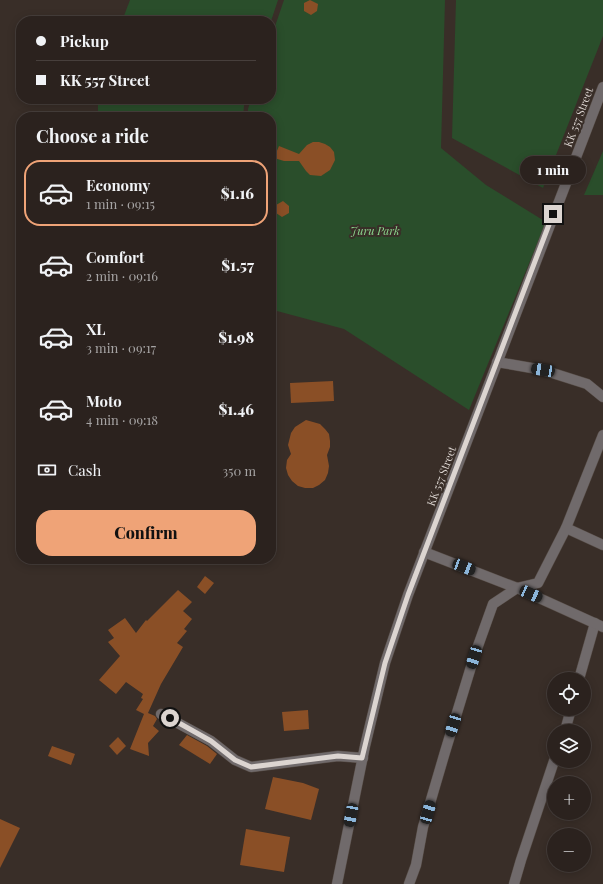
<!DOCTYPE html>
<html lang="en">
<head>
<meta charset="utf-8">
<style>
	body { margin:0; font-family:"Playfair Display",serif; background:#372f2b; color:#f1f3f6; height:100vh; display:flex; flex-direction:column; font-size:15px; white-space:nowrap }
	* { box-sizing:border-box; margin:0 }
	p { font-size:13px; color:#a6a4a4 }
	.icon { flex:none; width:22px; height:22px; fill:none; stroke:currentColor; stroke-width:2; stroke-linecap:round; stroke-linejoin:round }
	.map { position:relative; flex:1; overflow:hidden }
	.sheet { position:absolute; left:16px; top:112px; width:260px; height:452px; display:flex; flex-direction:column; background:#2b221e; border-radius:16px; box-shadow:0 2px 10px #0003,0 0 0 1px #473f3c }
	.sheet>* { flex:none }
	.guide { position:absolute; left:16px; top:16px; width:260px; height:88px; border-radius:16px; box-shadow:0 2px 10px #0003,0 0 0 1px #473f3c; display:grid; align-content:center; height:88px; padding:0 20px; background:#2b221e }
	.controls { position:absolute; left:547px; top:672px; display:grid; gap:8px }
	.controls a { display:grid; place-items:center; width:44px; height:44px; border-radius:50%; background:#2b221e; box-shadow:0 2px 10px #0003,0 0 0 1px #473f3c; font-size:20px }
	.end { position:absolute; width:18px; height:18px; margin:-9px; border:5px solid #dcd5d1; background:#111; box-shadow:0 0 0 2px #111 }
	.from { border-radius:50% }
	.bubble { position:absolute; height:28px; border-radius:14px; background:#2b221e; box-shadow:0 2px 10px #0003,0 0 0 1px #473f3c; font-size:13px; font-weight:800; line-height:28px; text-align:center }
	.car { position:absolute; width:12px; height:24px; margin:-12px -6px; border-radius:5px; box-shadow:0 0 3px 1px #0007; background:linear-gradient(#222 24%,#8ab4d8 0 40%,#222 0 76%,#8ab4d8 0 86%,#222 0) }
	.guide b { display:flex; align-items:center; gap:14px; height:38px; font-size:15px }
	.guide b+b { border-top:1px solid #473f3c }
	.guide i { width:10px; height:10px; background:#f1f3f6 }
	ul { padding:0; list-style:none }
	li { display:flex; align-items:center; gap:12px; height:66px; margin:0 8px 6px; padding:0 12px; border:2px solid transparent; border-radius:16px }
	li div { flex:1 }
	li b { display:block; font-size:15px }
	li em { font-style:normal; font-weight:800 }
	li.selected { border-color:#efa377 }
	li>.icon { width:36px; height:36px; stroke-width:1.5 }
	h2 { padding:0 20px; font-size:18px; line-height:48px }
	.pay { display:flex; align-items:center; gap:10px; height:44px; padding:0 20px; font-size:15px }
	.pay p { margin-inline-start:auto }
	.button { display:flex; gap:8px; margin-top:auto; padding:8px 20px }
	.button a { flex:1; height:46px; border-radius:16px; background:#efa377; color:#111; font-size:16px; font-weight:800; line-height:46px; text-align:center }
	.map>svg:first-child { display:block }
</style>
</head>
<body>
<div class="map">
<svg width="603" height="884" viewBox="0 0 603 884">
	<rect width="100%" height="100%" fill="#392e28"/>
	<g fill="#2a4e2b">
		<path d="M 130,0 L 278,0 L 271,21 L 122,21 Z"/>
		<path d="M 284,0 L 445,0 L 441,148 L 486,185 L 546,222 L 469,410 L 344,329 L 277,311 L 271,308 L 271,117 L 248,117 L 248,109 L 251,99 L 271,99 L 271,38 Z"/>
		<path d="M 456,0 L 603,0 L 603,36 L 543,188 L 452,138 Z"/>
		<path d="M 98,99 L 246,99 L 244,106 L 243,117 L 98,117 Z"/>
		<path d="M 603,151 L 603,195 L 584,195 Z"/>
	</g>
	<g fill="#8a4f26">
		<path d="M 310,0 L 318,4 L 317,11 L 311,15 L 304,11 L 304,3 Z"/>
		<path d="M 313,142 L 319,142 L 325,144 L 330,147 L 334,152 L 335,160 L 330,170 L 321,176 L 310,175 L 306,171 L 299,161 L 284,161 L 274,158 L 279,146 L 299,154 L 307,145 Z"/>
		<path d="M 283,201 L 289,206 L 289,213 L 282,217 L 276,213 L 276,205 Z"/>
		<path d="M 333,381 L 334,401 L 291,403 L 290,383 Z"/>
		<path d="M 306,420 L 320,424 L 325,429 L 329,434 L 330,441 L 330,447 L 327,455 L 329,466 L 328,473 L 325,480 L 319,485 L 313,488 L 305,488 L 298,486 L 292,481 L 288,475 L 286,468 L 287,460 L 291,454 L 288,445 L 291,433 L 295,427 Z"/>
		<path d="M 205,576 L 214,583 L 205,594 L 197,587 Z"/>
		<path d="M 178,590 L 192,602 L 183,611 L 192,619 L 184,629 L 187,631 L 177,643 L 183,647 L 161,684 L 148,713 L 155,716 L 157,719 L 153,726 L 159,731 L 148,743 L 149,756 L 130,749 L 144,714 L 136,710 L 143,699 L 141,698 L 143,694 L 126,682 L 116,694 L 99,680 L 120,656 L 108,642 L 114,638 L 108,630 L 125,618 L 136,633 L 146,620 L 147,621 Z"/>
		<path d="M 308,710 L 309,729 L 284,731 L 282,712 Z"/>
		<path d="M 187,735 L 207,746 L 217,754 L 210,764 L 179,745 Z"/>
		<path d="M 118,737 L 126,746 L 117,755 L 109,746 Z"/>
		<path d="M 52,746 L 75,754 L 71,765 L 48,756 Z"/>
		<path d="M 273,777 L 303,783 L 319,789 L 311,820 L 265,809 Z"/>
		<path d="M 0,819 L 20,828 L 0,868 Z"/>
		<path d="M 246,829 L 290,837 L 284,872 L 240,865 Z"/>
	</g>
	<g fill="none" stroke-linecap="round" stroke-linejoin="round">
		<g stroke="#564c46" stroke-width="11">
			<g id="minor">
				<path d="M 497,362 L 543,370 L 587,384 L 603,397"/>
				<path d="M 566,528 L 603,545"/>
				<path d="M 424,552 L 517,588 L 538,583 L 566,528 L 603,435"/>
				<path d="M 579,679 L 595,623"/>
				<path d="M 161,714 L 211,741 L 235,760 L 251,767 L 338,756 L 363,758"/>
				<path d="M 565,731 L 571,709"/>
				<path d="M 337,884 L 365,746 L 385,663 L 408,595 L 603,87"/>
				<path d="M 409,884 L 416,865 L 423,827 L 445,752 L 474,657 L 493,604 L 517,588 L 603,627"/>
				<path d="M 514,884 L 521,860 L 554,761"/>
			</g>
		</g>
		<use href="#minor" stroke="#706a6b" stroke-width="10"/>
	</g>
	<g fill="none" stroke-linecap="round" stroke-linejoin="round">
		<path stroke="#dcd5d1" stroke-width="5" d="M 170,718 L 211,741 L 235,760 L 251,767 L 338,756 L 362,758 L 385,663 L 408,595 L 553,214"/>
	</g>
	<g text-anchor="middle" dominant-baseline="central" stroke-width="4" stroke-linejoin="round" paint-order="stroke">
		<g font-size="11" fill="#dcd5d1" stroke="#392e28">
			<text transform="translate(578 117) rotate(-69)">KK 557 Street</text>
			<text transform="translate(441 476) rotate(-69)">KK 557 Street</text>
		</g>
		<g font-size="11" font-style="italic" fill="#8cd78e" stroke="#392e28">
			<text x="375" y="230">Juru Park</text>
		</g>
	</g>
</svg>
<div class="controls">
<a><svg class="icon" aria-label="locate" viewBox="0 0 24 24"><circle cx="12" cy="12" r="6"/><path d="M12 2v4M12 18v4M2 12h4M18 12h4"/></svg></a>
<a><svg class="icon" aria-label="layers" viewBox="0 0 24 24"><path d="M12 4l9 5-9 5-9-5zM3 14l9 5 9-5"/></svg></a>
<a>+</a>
<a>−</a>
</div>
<i class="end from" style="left:170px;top:718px"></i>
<i class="end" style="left:553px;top:214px"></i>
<div class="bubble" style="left:520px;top:156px;width:66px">1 min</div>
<i class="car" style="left:543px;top:370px;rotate:279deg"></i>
<i class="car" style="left:464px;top:567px;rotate:111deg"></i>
<i class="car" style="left:531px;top:594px;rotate:114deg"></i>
<i class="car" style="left:474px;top:657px;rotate:197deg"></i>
<i class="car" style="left:453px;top:725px;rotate:197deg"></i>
<i class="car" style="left:428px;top:812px;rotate:16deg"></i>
<i class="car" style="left:351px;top:815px;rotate:191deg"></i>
<div class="guide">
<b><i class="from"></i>Pickup</b>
<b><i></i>KK 557 Street</b>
</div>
<section class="sheet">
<h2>Choose a ride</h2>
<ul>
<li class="selected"><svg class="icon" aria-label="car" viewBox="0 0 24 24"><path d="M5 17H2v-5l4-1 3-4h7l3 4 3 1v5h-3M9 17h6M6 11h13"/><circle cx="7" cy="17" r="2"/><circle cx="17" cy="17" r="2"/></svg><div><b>Economy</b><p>1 min · 09:15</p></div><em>$1.16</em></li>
<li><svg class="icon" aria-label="car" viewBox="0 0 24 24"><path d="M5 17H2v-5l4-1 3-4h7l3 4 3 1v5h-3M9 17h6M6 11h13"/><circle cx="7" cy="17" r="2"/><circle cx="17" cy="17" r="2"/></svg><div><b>Comfort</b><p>2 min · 09:16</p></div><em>$1.57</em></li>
<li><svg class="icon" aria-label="car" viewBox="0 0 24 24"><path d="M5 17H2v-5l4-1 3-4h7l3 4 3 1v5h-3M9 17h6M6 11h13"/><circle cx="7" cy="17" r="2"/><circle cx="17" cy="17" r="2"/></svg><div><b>XL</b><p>3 min · 09:17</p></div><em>$1.98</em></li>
<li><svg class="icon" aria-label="car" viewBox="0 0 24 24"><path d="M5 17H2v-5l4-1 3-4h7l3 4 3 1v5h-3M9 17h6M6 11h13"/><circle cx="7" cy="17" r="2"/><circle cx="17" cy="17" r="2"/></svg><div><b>Moto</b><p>4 min · 09:18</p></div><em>$1.46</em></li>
</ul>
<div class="pay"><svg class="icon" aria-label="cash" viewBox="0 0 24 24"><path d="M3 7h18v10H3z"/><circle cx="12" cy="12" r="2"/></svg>Cash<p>350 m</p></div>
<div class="button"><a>Confirm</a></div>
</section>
</div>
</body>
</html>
